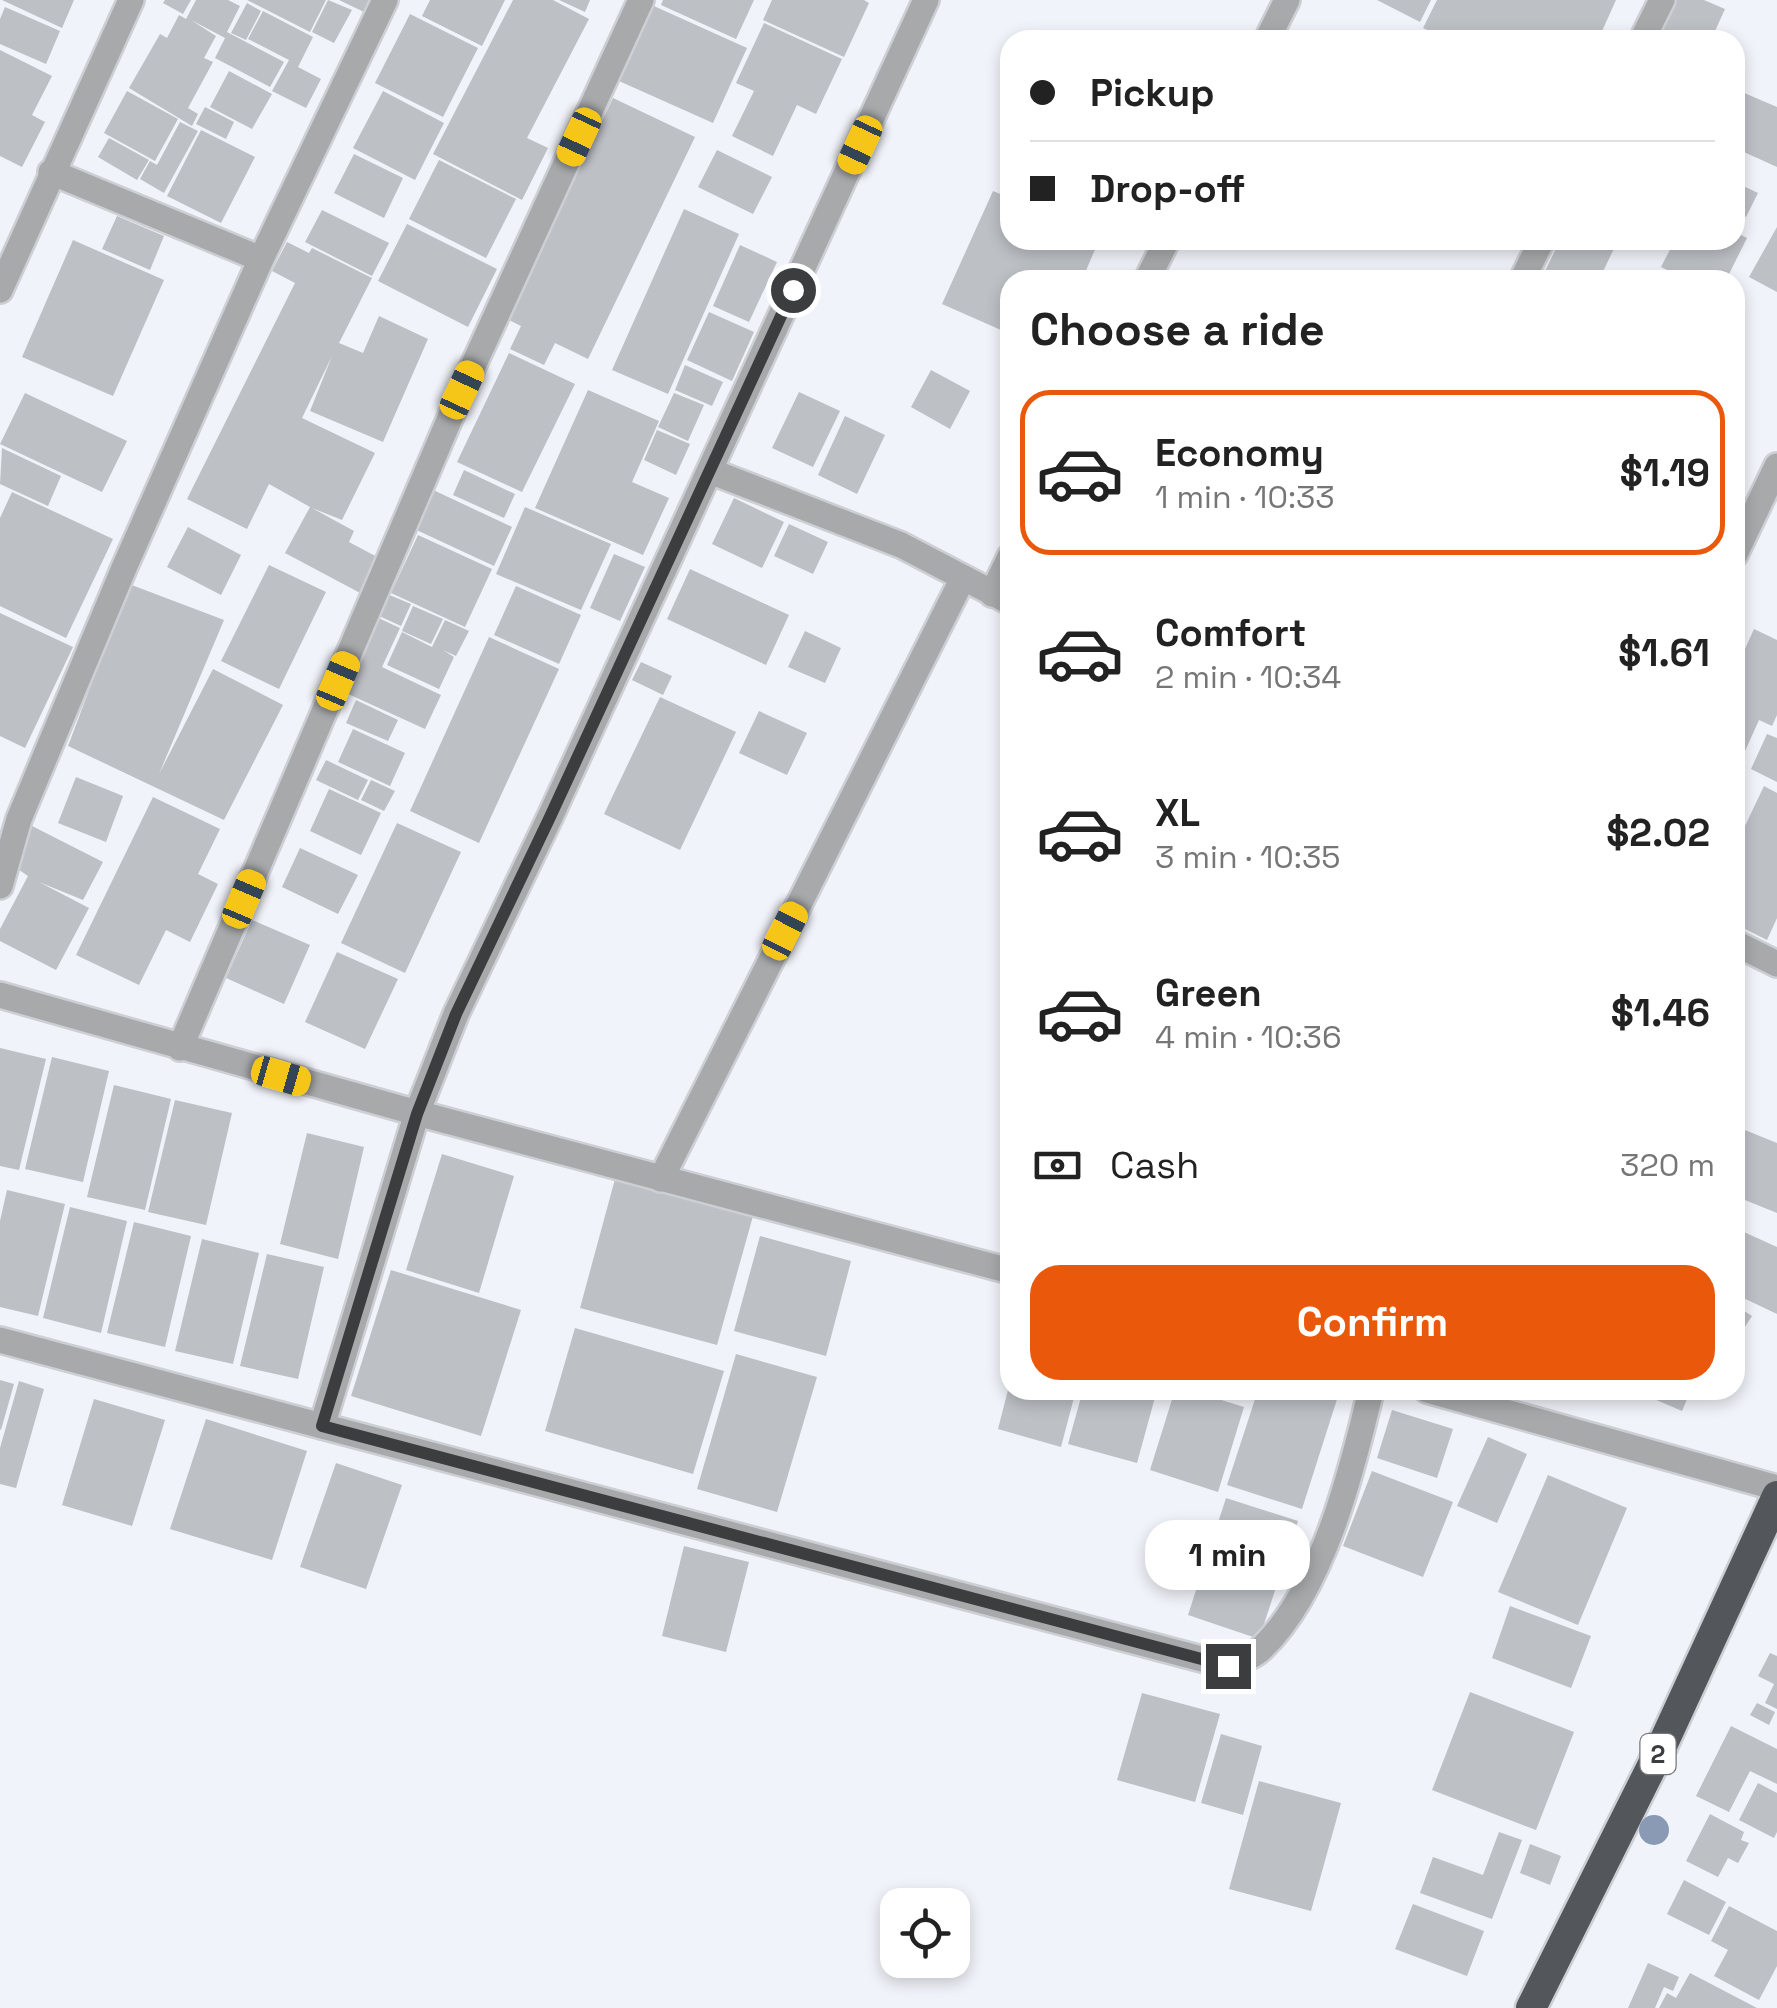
<!DOCTYPE html>
<html lang="en">
<head>
<meta charset="utf-8">
<style>
	body { margin:0; font-family:"Space Grotesk",sans-serif; background:#f6f6f6; color:#222; height:100vh; display:flex; flex-direction:column; font-size:38px; white-space:nowrap }
	* { box-sizing:border-box; margin:0 }
	p { font-size:32px; color:#767676 }
	.icon { flex:none; width:55px; height:55px; fill:none; stroke:currentColor; stroke-width:2; stroke-linecap:round; stroke-linejoin:round }
	.map { position:relative; flex:1; overflow:hidden }
	.side { position:absolute; left:1000px; top:270px; width:745px; height:1130px; display:flex; flex-direction:column; background:#fff; border-radius:30px; box-shadow:0 5px 15px #0003 }
	.side>* { flex:none }
	.guide { position:absolute; left:1000px; top:30px; width:745px; height:220px; border-radius:30px; box-shadow:0 5px 15px #0003; display:grid; align-content:center; height:220px; padding:0 30px; background:#fff }
	.buttons { position:absolute; left:880px; top:1888px; display:grid; gap:20px }
	.buttons a { display:grid; place-items:center; width:90px; height:90px; border-radius:20px; background:#fff; box-shadow:0 5px 15px #0003; font-size:50px }
	.end { position:absolute; width:45px; height:45px; margin:-22px; border:12px solid #3c3d3f; background:#fff; box-shadow:0 0 0 5px #fff }
	.from { border-radius:50% }
	.bubble { position:absolute; height:70px; border-radius:30px; background:#fff; box-shadow:0 5px 15px #0003; font-size:32px; font-weight:800; line-height:70px; text-align:center }
	.car { position:absolute; width:30px; height:60px; margin:-30px -15px; border-radius:12px; box-shadow:0 0 8px 2px #0007; background:linear-gradient(#f5c518 24%,#345 0 40%,#f5c518 0 76%,#345 0 86%,#f5c518 0) }
	.guide b { display:flex; align-items:center; gap:35px; height:95px; font-size:38px }
	.guide b+b { border-top:2px solid #e0e0e0 }
	.guide i { width:25px; height:25px; background:#222 }
	ul { padding:0; list-style:none }
	li { display:flex; align-items:center; gap:30px; height:165px; margin:0 20px 15px; padding:0 10px; border:5px solid transparent; border-radius:30px }
	li div { flex:1 }
	li b { display:block; font-size:38px }
	li em { font-style:normal; font-weight:800 }
	li.current { border-color:#ea580c }
	li>.icon { width:90px; height:90px; stroke-width:1.5 }
	h2 { padding:0 30px; font-size:45px; line-height:120px }
	.pay { display:flex; align-items:center; gap:25px; height:110px; padding:0 30px; font-size:38px }
	.pay p { margin-inline-start:auto }
	.primary-button { display:flex; gap:20px; margin-top:auto; padding:20px 30px }
	.primary-button a { flex:1; height:115px; border-radius:30px; background:#ea580c; color:#fff; font-size:40px; font-weight:800; line-height:115px; text-align:center }
	.map>svg:first-child { display:block }
</style>
</head>
<body>
<div class="map">
<svg width="1777" height="2008" viewBox="0 0 1777 2008">
	<rect width="100%" height="100%" fill="#f0f3f9"/>
	<g fill="#bdc0c5">
		<path d="M 2,0 L 74,0 L 62,28 Z"/>
		<path d="M 165,0 L 191,0 L 183,14 L 163,3 Z"/>
		<path d="M 196,0 L 228,0 L 240,6 L 227,32 L 284,62 L 270,87 L 215,58 L 225,38 L 191,20 L 216,36 L 204,58 L 213,62 L 188,108 L 198,114 L 192,126 L 129,88 L 160,34 L 167,38 L 179,15 L 186,19 Z"/>
		<path d="M 247,0 L 326,0 L 310,32 Z"/>
		<path d="M 328,0 L 352,10 L 334,43 L 312,32 Z"/>
		<path d="M 339,0 L 370,0 L 364,12 Z"/>
		<path d="M 430,0 L 505,0 L 482,46 L 422,16 Z"/>
		<path d="M 513,0 L 553,0 L 589,19 L 527,138 L 548,148 L 522,200 L 433,154 Z"/>
		<path d="M 559,0 L 590,0 L 585,12 Z"/>
		<path d="M 663,0 L 754,0 L 736,39 L 661,5 Z"/>
		<path d="M 772,0 L 864,0 L 869,3 L 844,57 L 763,20 Z"/>
		<path d="M 1377,0 L 1431,0 L 1420,22 Z"/>
		<path d="M 1437,0 L 1616,0 L 1598,40 L 1448,40 L 1423,28 Z"/>
		<path d="M 1665,0 L 1704,0 L 1725,9 L 1711,40 L 1647,40 Z"/>
		<path d="M 645,2 L 747,48 L 713,123 L 610,77 Z"/>
		<path d="M 247,3 L 261,11 L 246,40 L 231,33 Z"/>
		<path d="M 5,7 L 60,31 L 46,64 L 0,44 L 0,19 Z"/>
		<path d="M 263,11 L 313,37 L 298,67 L 321,79 L 306,108 L 272,91 L 289,60 L 248,39 Z"/>
		<path d="M 410,14 L 478,48 L 443,117 L 375,83 Z"/>
		<path d="M 764,23 L 842,59 L 816,114 L 797,105 L 773,156 L 732,136 L 754,91 L 736,83 Z"/>
		<path d="M 0,50 L 52,76 L 32,115 L 45,122 L 22,167 L 0,156 Z"/>
		<path d="M 229,71 L 272,94 L 252,129 L 210,107 Z"/>
		<path d="M 1735,89 L 1777,107 L 1777,167 L 1735,148 Z"/>
		<path d="M 127,91 L 178,119 L 155,161 L 104,133 Z"/>
		<path d="M 383,91 L 444,123 L 415,180 L 353,148 Z"/>
		<path d="M 613,98 L 695,137 L 588,359 L 555,343 L 544,365 L 510,349 L 521,326 L 507,319 Z"/>
		<path d="M 205,107 L 234,122 L 226,139 L 196,124 Z"/>
		<path d="M 180,122 L 198,131 L 164,193 L 140,179 L 150,161 L 157,165 Z"/>
		<path d="M 201,130 L 255,157 L 221,223 L 167,196 Z"/>
		<path d="M 109,138 L 149,160 L 137,180 L 98,157 Z"/>
		<path d="M 717,150 L 772,177 L 753,214 L 698,187 Z"/>
		<path d="M 354,154 L 403,178 L 384,218 L 334,193 Z"/>
		<path d="M 439,160 L 516,199 L 486,258 L 409,219 Z"/>
		<path d="M 1735,182 L 1758,193 L 1746,217 L 1735,212 Z"/>
		<path d="M 993,191 L 1010,198 L 1010,240 L 1099,240 L 1082,280 L 1010,280 L 1010,334 L 942,304 Z"/>
		<path d="M 684,209 L 739,234 L 668,394 L 612,370 Z"/>
		<path d="M 322,210 L 389,243 L 372,276 L 305,242 Z"/>
		<path d="M 1735,215 L 1742,219 L 1735,232 L 1747,238 L 1726,280 L 1688,280 L 1661,267 L 1675,240 L 1735,240 Z"/>
		<path d="M 117,216 L 164,236 L 150,270 L 102,249 Z"/>
		<path d="M 407,224 L 497,269 L 468,327 L 378,281 Z"/>
		<path d="M 1777,227 L 1777,292 L 1749,277 Z"/>
		<path d="M 73,240 L 164,280 L 113,396 L 22,357 Z"/>
		<path d="M 1560,240 L 1618,240 L 1599,280 L 1560,280 L 1544,273 Z"/>
		<path d="M 287,242 L 309,253 L 312,248 L 372,278 L 339,343 L 363,353 L 379,316 L 428,339 L 383,442 L 310,411 L 332,356 L 302,418 L 375,453 L 342,520 L 312,508 L 354,531 L 349,542 L 381,559 L 362,594 L 285,553 L 310,507 L 269,484 L 247,529 L 187,499 L 295,283 L 272,271 Z"/>
		<path d="M 740,245 L 777,262 L 749,322 L 713,306 Z"/>
		<path d="M 709,312 L 754,332 L 732,381 L 687,360 Z"/>
		<path d="M 509,353 L 575,384 L 522,492 L 457,462 Z"/>
		<path d="M 685,365 L 723,382 L 712,406 L 675,390 Z"/>
		<path d="M 931,370 L 970,391 L 950,429 L 911,407 Z"/>
		<path d="M 588,390 L 659,421 L 632,482 L 669,498 L 643,555 L 535,508 Z"/>
		<path d="M 799,392 L 840,411 L 813,467 L 772,448 Z"/>
		<path d="M 25,393 L 127,441 L 102,492 L 0,444 Z"/>
		<path d="M 674,393 L 704,405 L 688,441 L 658,427 Z"/>
		<path d="M 845,416 L 885,435 L 857,494 L 818,475 Z"/>
		<path d="M 657,430 L 690,444 L 676,475 L 644,460 Z"/>
		<path d="M 2,448 L 61,476 L 48,506 L 0,484 Z"/>
		<path d="M 464,470 L 515,494 L 504,518 L 453,495 Z"/>
		<path d="M 429,488 L 512,527 L 494,566 L 410,527 Z"/>
		<path d="M 12,492 L 113,539 L 66,638 L 0,606 L 0,518 Z"/>
		<path d="M 734,498 L 784,522 L 762,568 L 712,544 Z"/>
		<path d="M 525,507 L 611,544 L 581,610 L 496,574 Z"/>
		<path d="M 789,524 L 828,542 L 813,574 L 774,556 Z"/>
		<path d="M 188,527 L 241,555 L 221,595 L 167,567 Z"/>
		<path d="M 418,535 L 492,569 L 465,627 L 391,593 Z"/>
		<path d="M 614,554 L 645,567 L 620,621 L 590,608 Z"/>
		<path d="M 269,565 L 326,592 L 279,689 L 221,661 Z"/>
		<path d="M 690,569 L 789,615 L 766,665 L 667,619 Z"/>
		<path d="M 129,584 L 224,620 L 159,774 L 213,669 L 283,705 L 224,820 L 68,746 Z"/>
		<path d="M 516,586 L 581,615 L 559,664 L 494,635 Z"/>
		<path d="M 387,594 L 411,604 L 401,626 L 377,615 Z"/>
		<path d="M 413,606 L 443,619 L 431,644 L 402,631 Z"/>
		<path d="M 0,613 L 73,647 L 25,748 L 0,736 Z"/>
		<path d="M 372,615 L 400,628 L 382,667 L 441,695 L 425,729 L 346,693 L 363,656 L 354,652 Z"/>
		<path d="M 445,620 L 469,631 L 456,656 L 443,650 L 454,657 L 439,689 L 387,665 L 402,632 L 432,647 Z"/>
		<path d="M 1754,629 L 1777,640 L 1777,715 L 1772,726 L 1759,720 L 1741,760 L 1735,758 L 1735,671 Z"/>
		<path d="M 805,631 L 841,648 L 825,683 L 788,667 Z"/>
		<path d="M 489,637 L 559,669 L 479,843 L 410,811 Z"/>
		<path d="M 641,662 L 672,676 L 663,695 L 632,680 Z"/>
		<path d="M 660,697 L 736,732 L 680,850 L 604,814 Z"/>
		<path d="M 356,700 L 398,720 L 388,741 L 346,723 Z"/>
		<path d="M 759,711 L 807,733 L 787,775 L 739,753 Z"/>
		<path d="M 353,729 L 405,753 L 390,786 L 338,762 Z"/>
		<path d="M 1767,734 L 1777,738 L 1777,782 L 1751,769 Z"/>
		<path d="M 326,760 L 368,780 L 358,800 L 316,780 Z"/>
		<path d="M 76,777 L 123,796 L 106,842 L 58,823 Z"/>
		<path d="M 371,780 L 395,791 L 384,811 L 361,800 Z"/>
		<path d="M 1764,786 L 1777,793 L 1777,918 L 1767,940 L 1735,924 L 1735,847 Z"/>
		<path d="M 329,789 L 381,813 L 361,855 L 310,831 Z"/>
		<path d="M 153,797 L 220,829 L 198,874 L 218,884 L 190,942 L 166,930 L 139,985 L 76,955 Z"/>
		<path d="M 397,823 L 461,852 L 405,973 L 341,943 Z"/>
		<path d="M 32,826 L 103,862 L 83,900 L 39,882 L 89,908 L 56,970 L 0,941 L 0,929 L 28,876 L 12,865 Z"/>
		<path d="M 300,848 L 358,875 L 338,914 L 282,887 Z"/>
		<path d="M 252,920 L 310,945 L 284,1004 L 226,978 Z"/>
		<path d="M 337,952 L 398,979 L 365,1049 L 305,1022 Z"/>
		<path d="M 0,1048 L 46,1059 L 19,1170 L 0,1166 Z"/>
		<path d="M 52,1057 L 109,1071 L 83,1182 L 25,1169 Z"/>
		<path d="M 114,1085 L 171,1099 L 145,1210 L 87,1197 Z"/>
		<path d="M 175,1100 L 232,1113 L 206,1225 L 148,1212 Z"/>
		<path d="M 1735,1126 L 1777,1143 L 1777,1213 L 1735,1196 Z"/>
		<path d="M 307,1133 L 364,1147 L 338,1259 L 280,1244 Z"/>
		<path d="M 442,1154 L 514,1176 L 479,1293 L 406,1270 Z"/>
		<path d="M 615,1179 L 753,1216 L 717,1345 L 580,1308 Z"/>
		<path d="M 7,1190 L 65,1204 L 38,1316 L 0,1307 L 0,1221 Z"/>
		<path d="M 70,1207 L 127,1221 L 101,1333 L 43,1318 Z"/>
		<path d="M 134,1222 L 191,1236 L 165,1347 L 107,1333 Z"/>
		<path d="M 1735,1228 L 1777,1247 L 1777,1314 L 1735,1294 Z"/>
		<path d="M 760,1236 L 851,1261 L 826,1356 L 734,1331 Z"/>
		<path d="M 202,1239 L 259,1253 L 233,1364 L 175,1351 Z"/>
		<path d="M 267,1254 L 324,1267 L 298,1379 L 240,1366 Z"/>
		<path d="M 391,1270 L 521,1310 L 481,1436 L 351,1396 Z"/>
		<path d="M 1735,1305 L 1752,1316 L 1735,1342 Z"/>
		<path d="M 575,1328 L 724,1371 L 693,1474 L 545,1431 Z"/>
		<path d="M 736,1354 L 817,1377 L 777,1512 L 697,1489 Z"/>
		<path d="M 0,1380 L 14,1384 L 1,1430 L 0,1429 Z"/>
		<path d="M 19,1381 L 44,1389 L 16,1488 L 0,1484 L 0,1448 Z"/>
		<path d="M 1008,1390 L 1076,1390 L 1061,1447 L 998,1429 Z"/>
		<path d="M 1083,1390 L 1157,1390 L 1137,1463 L 1068,1444 Z"/>
		<path d="M 1175,1390 L 1189,1390 L 1244,1407 L 1218,1492 L 1150,1470 Z"/>
		<path d="M 1258,1390 L 1329,1390 L 1339,1393 L 1302,1509 L 1227,1485 Z"/>
		<path d="M 1633,1390 L 1691,1390 L 1682,1411 Z"/>
		<path d="M 94,1399 L 165,1420 L 132,1526 L 62,1505 Z"/>
		<path d="M 1392,1410 L 1453,1429 L 1437,1478 L 1377,1458 Z"/>
		<path d="M 206,1419 L 307,1451 L 272,1560 L 170,1529 Z"/>
		<path d="M 1488,1437 L 1527,1454 L 1497,1523 L 1457,1506 Z"/>
		<path d="M 336,1463 L 402,1485 L 366,1589 L 300,1567 Z"/>
		<path d="M 1372,1471 L 1453,1502 L 1423,1577 L 1343,1546 Z"/>
		<path d="M 1548,1475 L 1627,1508 L 1578,1625 L 1498,1592 Z"/>
		<path d="M 1226,1498 L 1298,1521 L 1259,1639 L 1188,1615 Z"/>
		<path d="M 684,1546 L 749,1562 L 726,1652 L 662,1636 Z"/>
		<path d="M 1510,1606 L 1591,1636 L 1571,1688 L 1492,1658 Z"/>
		<path d="M 1770,1653 L 1777,1656 L 1777,1709 L 1765,1703 L 1774,1684 L 1758,1676 Z"/>
		<path d="M 1470,1692 L 1574,1732 L 1536,1830 L 1432,1790 Z"/>
		<path d="M 1142,1693 L 1220,1714 L 1195,1802 L 1117,1780 Z"/>
		<path d="M 1757,1703 L 1775,1712 L 1769,1725 L 1750,1715 Z"/>
		<path d="M 1731,1726 L 1777,1749 L 1777,1784 L 1750,1771 L 1729,1812 L 1696,1796 Z"/>
		<path d="M 1221,1734 L 1262,1746 L 1243,1815 L 1201,1803 Z"/>
		<path d="M 1259,1781 L 1341,1803 L 1311,1911 L 1229,1889 Z"/>
		<path d="M 1758,1783 L 1777,1793 L 1777,1832 L 1774,1838 L 1739,1820 Z"/>
		<path d="M 1710,1814 L 1744,1832 L 1741,1840 L 1749,1843 L 1738,1863 L 1728,1858 L 1718,1877 L 1686,1861 Z"/>
		<path d="M 1499,1832 L 1522,1840 L 1492,1919 L 1420,1893 L 1433,1857 L 1483,1875 Z"/>
		<path d="M 1530,1844 L 1561,1856 L 1550,1885 L 1520,1873 Z"/>
		<path d="M 1684,1880 L 1726,1902 L 1709,1935 L 1667,1914 Z"/>
		<path d="M 1413,1904 L 1484,1931 L 1467,1976 L 1395,1949 Z"/>
		<path d="M 1729,1906 L 1777,1931 L 1777,1966 L 1759,2000 L 1714,1976 L 1728,1950 L 1711,1941 Z"/>
		<path d="M 1648,1963 L 1679,1977 L 1673,1991 L 1664,1987 L 1655,2008 L 1628,2008 Z"/>
		<path d="M 1690,1973 L 1757,2008 L 1659,2008 L 1667,1993 L 1676,1998 Z"/>
	</g>
	<g fill="none" stroke-linecap="round" stroke-linejoin="round">
		<g stroke="#cccfd4" stroke-width="30">
			<g id="street">
				<path d="M 1267,40 L 1287,0"/>
				<path d="M 1642,40 L 1662,0"/>
				<path d="M 51,172 L 261,259"/>
				<path d="M 1147,280 L 1167,240"/>
				<path d="M 1522,280 L 1542,240"/>
				<path d="M 0,290 L 131,0"/>
				<path d="M 710,471 L 901,545 L 1010,602"/>
				<path d="M 1735,554 L 1777,466"/>
				<path d="M 992,594 L 1010,557"/>
				<path d="M 0,886 L 19,819 L 124,568 L 261,259 L 385,0"/>
				<path d="M 1735,943 L 1777,964"/>
				<path d="M 0,995 L 417,1113 L 1010,1271"/>
				<path d="M 180,1048 L 462,390 L 641,0"/>
				<path d="M 661,1179 L 963,578"/>
				<path d="M 0,1340 L 322,1426 L 417,1113 L 456,1014 L 550,817 L 926,0"/>
				<path d="M 1427,1390 L 1777,1488"/>
				<path d="M 322,1426 L 1228,1666 C 1239,1661 1253,1657 1262,1648 C 1323,1589 1352,1471 1371,1390"/>
			</g>
		</g>
		<g stroke="#cccfd4" stroke-width="35">
			<path id="highway" d="M 1531,2008 L 1661,1748 L 1777,1496"/>
		</g>
		<use href="#street" stroke="#a7a9ab" stroke-width="25"/>
		<use href="#highway" stroke="#53565a" stroke-width="30"/>
	</g>
	<circle fill="#8a9ab4" cx="1654" cy="1830" r="15"/>
	<g fill="none" stroke-linecap="round" stroke-linejoin="round">
		<path stroke="#3c3d3f" stroke-width="12" d="M 793,290 L 550,817 L 456,1014 L 417,1114 L 322,1426 L 1228,1666"/>
	</g>
	<g text-anchor="middle" dominant-baseline="central" stroke-width="8" stroke-linejoin="round" paint-order="stroke">
		<rect fill="#fff" stroke="#767779" stroke-width="2.5" x="1640.5" y="1734" width="35" height="40" rx="8"/>
		<g font-size="25" font-weight="bold" fill="#3c3d3f">
			<text x="1658" y="1754">2</text>
		</g>
	</g>
</svg>
<div class="buttons">
<a><svg class="icon" aria-label="locate" viewBox="0 0 24 24"><circle cx="12" cy="12" r="6"/><path d="M12 2v4M12 18v4M2 12h4M18 12h4"/></svg></a>
</div>
<i class="end from" style="left:793px;top:290px"></i>
<i class="end" style="left:1228px;top:1666px"></i>
<div class="bubble" style="left:1145px;top:1520px;width:165px">1 min</div>
<i class="car" style="left:579px;top:137px;rotate:205deg"></i>
<i class="car" style="left:860px;top:145px;rotate:205deg"></i>
<i class="car" style="left:462px;top:390px;rotate:25deg"></i>
<i class="car" style="left:338px;top:681px;rotate:23deg"></i>
<i class="car" style="left:244px;top:899px;rotate:23deg"></i>
<i class="car" style="left:785px;top:931px;rotate:27deg"></i>
<i class="car" style="left:281px;top:1076px;rotate:106deg"></i>
<div class="guide">
<b><i class="from"></i>Pickup</b>
<b><i></i>Drop-off</b>
</div>
<section class="side">
<h2>Choose a ride</h2>
<ul>
<li class="current"><svg class="icon" aria-label="car" viewBox="0 0 24 24"><path d="M5 17H2v-5l4-1 3-4h7l3 4 3 1v5h-3M9 17h6M6 11h13"/><circle cx="7" cy="17" r="2"/><circle cx="17" cy="17" r="2"/></svg><div><b>Economy</b><p>1 min · 10:33</p></div><em>$1.19</em></li>
<li><svg class="icon" aria-label="car" viewBox="0 0 24 24"><path d="M5 17H2v-5l4-1 3-4h7l3 4 3 1v5h-3M9 17h6M6 11h13"/><circle cx="7" cy="17" r="2"/><circle cx="17" cy="17" r="2"/></svg><div><b>Comfort</b><p>2 min · 10:34</p></div><em>$1.61</em></li>
<li><svg class="icon" aria-label="car" viewBox="0 0 24 24"><path d="M5 17H2v-5l4-1 3-4h7l3 4 3 1v5h-3M9 17h6M6 11h13"/><circle cx="7" cy="17" r="2"/><circle cx="17" cy="17" r="2"/></svg><div><b>XL</b><p>3 min · 10:35</p></div><em>$2.02</em></li>
<li><svg class="icon" aria-label="car" viewBox="0 0 24 24"><path d="M5 17H2v-5l4-1 3-4h7l3 4 3 1v5h-3M9 17h6M6 11h13"/><circle cx="7" cy="17" r="2"/><circle cx="17" cy="17" r="2"/></svg><div><b>Green</b><p>4 min · 10:36</p></div><em>$1.46</em></li>
</ul>
<div class="pay"><svg class="icon" aria-label="cash" viewBox="0 0 24 24"><path d="M3 7h18v10H3z"/><circle cx="12" cy="12" r="2"/></svg>Cash<p>320 m</p></div>
<div class="primary-button"><a>Confirm</a></div>
</section>
</div>
</body>
</html>
